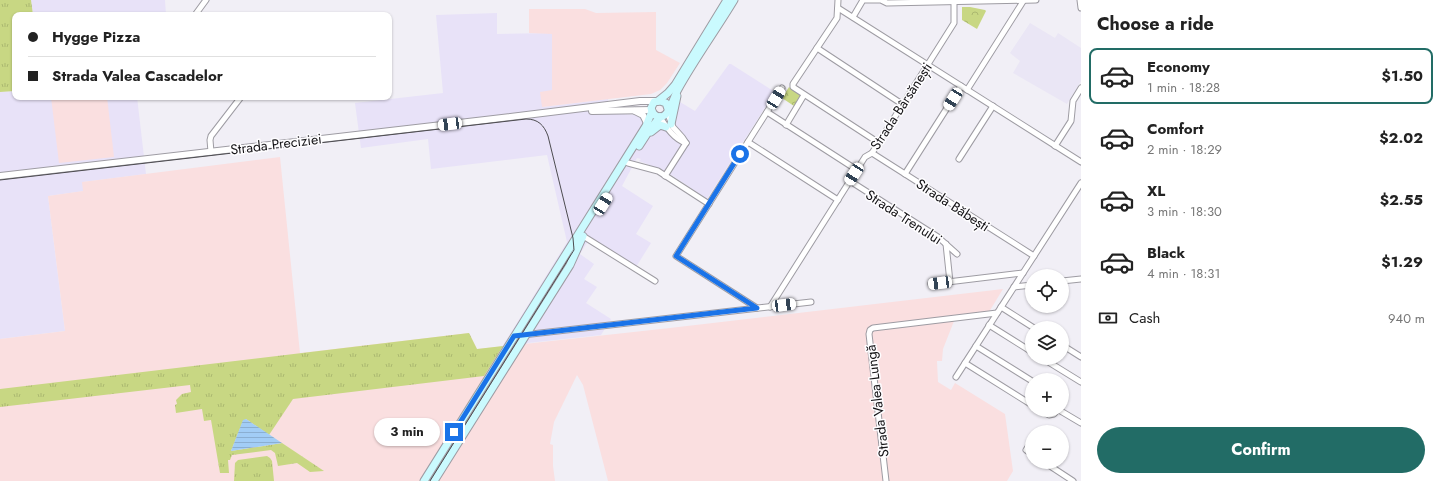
<!DOCTYPE html>
<html lang="en">
<head>
<meta charset="utf-8">
<style>
	body { margin:0; font-family:Jost,sans-serif; background:#f6f6f6; color:#222; height:100vh; display:flex; flex-direction:column; font-size:15px; white-space:nowrap }
	* { box-sizing:border-box; margin:0 }
	p { font-size:13px; color:#767676 }
	.icon { flex:none; width:22px; height:22px; fill:none; stroke:currentColor; stroke-width:2; stroke-linecap:round; stroke-linejoin:round }
	.map { position:relative; flex:1; overflow:hidden }
	.panel { display:flex; flex-direction:column; background:#fff; width:360px }
	.panel>* { flex:none }
	.banner { position:absolute; left:12px; top:12px; width:380px; height:88px; border-radius:8px; box-shadow:0 1px 3px #0004; display:grid; align-content:center; height:88px; padding:0 16px; background:#fff }
	.controls { position:absolute; left:1025px; top:269px; display:grid; gap:8px }
	.controls a { display:grid; place-items:center; width:44px; height:44px; border-radius:50%; background:#fff; box-shadow:0 1px 3px #0004; font-size:20px }
	.end { position:absolute; width:18px; height:18px; margin:-9px; border:5px solid #1a73e8; background:#fff; box-shadow:0 0 0 2px #fff }
	.from { border-radius:50% }
	.bubble { position:absolute; height:28px; border-radius:14px; background:#fff; box-shadow:0 1px 3px #0004; font-size:13px; font-weight:700; line-height:28px; text-align:center }
	.car { position:absolute; width:12px; height:24px; margin:-12px -6px; border-radius:5px; box-shadow:0 0 3px 1px #0007; background:linear-gradient(#fff 24%,#345 0 40%,#fff 0 76%,#345 0 86%,#fff 0) }
	.banner b { display:flex; align-items:center; gap:14px; height:38px; font-size:15px }
	.banner b+b { border-top:1px solid #e0e0e0 }
	.banner i { width:10px; height:10px; background:#222 }
	ul { padding:0; list-style:none }
	li { display:flex; align-items:center; gap:12px; height:56px; margin:0 8px 6px; padding:0 8px; border:2px solid transparent; border-radius:8px }
	li div { flex:1 }
	li b { display:block; font-size:15px }
	li em { font-style:normal; font-weight:700 }
	li.current { border-color:#226c66 }
	li>.icon { width:36px; height:36px; stroke-width:1.5 }
	h2 { padding:0 16px; font-size:18px; line-height:48px }
	.pay { display:flex; align-items:center; gap:10px; height:44px; padding:0 16px; font-size:15px }
	.pay p { margin-inline-start:auto }
	.action { display:flex; gap:8px; margin-top:auto; padding:8px 16px }
	.action a { flex:1; height:46px; border-radius:24px; background:#226c66; color:#fff; font-size:16px; font-weight:700; line-height:46px; text-align:center }
	main { display:flex; flex:1; min-height:0 }
	.map>svg:first-child { display:block }
</style>
</head>
<body>
<main>
<div class="map">
<svg width="1081" height="481" viewBox="0 0 1081 481">
	<defs>
		<pattern id="grass-tufts" width="24" height="20" patternUnits="userSpaceOnUse"><rect width="24" height="20" fill="#c8d783"/><path d="M3 7l-1-3M5 7V3M7 7l1-3M15 17l-1-3M17 17v-4M19 17l1-3" fill="none" stroke="#abb870"/></pattern>
		<pattern id="park-crowns" width="20" height="18" patternUnits="userSpaceOnUse"><rect width="20" height="18" fill="#c8d783"/><path d="M2 6a3 3 0 1 1 6 0M12 15a3 3 0 1 1 6 0" fill="none" stroke="#abb870"/></pattern>
		<pattern id="water-rules" width="6" height="5" patternUnits="userSpaceOnUse"><rect width="6" height="5" fill="#a2cdf6"/><path d="M0 2.5h6" fill="none" stroke="#8bafd2"/></pattern>
	</defs>
	<rect width="100%" height="100%" fill="#f1eff6"/>
	<g fill="#e8e2f8">
		<path d="M 31,0 L 165,0 L 166,15 L 33,15 Z"/>
		<path d="M 497,13 L 497,34 L 552,33 L 552,90 L 543,107 L 608,99 L 609,113 L 638,115 L 661,129 L 680,102 L 695,111 L 729,64 L 731,64 L 775,92 L 707,199 L 673,176 L 655,167 L 639,161 L 641,159 L 637,158 L 622,186 L 653,206 L 636,234 L 651,243 L 636,267 L 590,238 L 580,254 L 594,264 L 584,279 L 597,287 L 586,303 L 611,319 L 601,335 L 528,343 L 484,376 L 567,242 L 547,155 L 431,169 L 428,139 L 361,148 L 355,103 L 443,93 L 436,15 Z"/>
		<path d="M 15,91 L 15,97 L 137,97 L 146,174 L 83,182 L 84,191 L 48,196 L 65,331 L 0,339 L 0,92 Z"/>
	</g>
	<g fill="#fadfe0">
		<path d="M 529,9 L 585,9 L 596,13 L 656,12 L 656,50 L 680,63 L 667,83 L 660,90 L 651,94 L 542,107 L 540,92 L 552,90 L 552,34 L 529,33 Z"/>
		<path d="M 51,97 L 107,97 L 114,157 L 59,163 Z"/>
		<path d="M 280,157 L 300,353 L 469,333 L 477,349 L 670,328 L 1003,289 L 989,312 L 956,316 L 943,349 L 942,361 L 937,361 L 938,382 L 951,390 L 955,383 L 1005,414 L 1013,471 L 1007,481 L 608,481 L 583,385 L 577,375 L 554,422 L 550,444 L 553,445 L 553,466 L 555,481 L 0,481 L 0,339 L 65,331 L 48,196 L 83,191 L 82,182 Z"/>
	</g>
	<path fill="#eae6f5" d="M 1030,23 L 1055,38 L 1058,33 L 1081,48 L 1081,81 L 1067,104 L 1013,73 L 1020,61 L 1010,53 Z"/>
	<g fill="url(#grass-tufts)">
		<path d="M 0,0 L 31,0 L 33,15 L 15,15 L 15,91 L 0,92 Z"/>
		<path d="M 469,333 L 477,349 L 503,346 L 484,376 L 293,399 L 269,435 L 246,419 L 243,421 L 231,451 L 282,443 L 324,471 L 310,472 L 297,463 L 278,466 L 275,453 L 271,450 L 232,455 L 230,460 L 228,460 L 229,473 L 220,473 L 211,420 L 204,421 L 202,409 L 176,413 L 175,405 L 177,404 L 176,400 L 182,394 L 191,392 L 190,385 L 0,407 L 0,389 Z"/>
		<path d="M 267,456 L 270,458 L 272,461 L 274,481 L 234,481 L 235,463 L 238,460 Z"/>
	</g>
	<g fill="url(#park-crowns)">
		<path d="M 962,7 L 970,7 L 985,10 L 986,11 L 977,29 L 962,20 Z"/>
		<path d="M 789,87 L 801,95 L 794,106 L 782,98 Z"/>
	</g>
	<path fill="url(#water-rules)" d="M 246,419 L 282,443 L 231,451 L 243,420 Z"/>
	<g fill="none" stroke-linecap="round" stroke-linejoin="round">
		<g stroke="#9e9ca3" stroke-width="7">
			<g id="minor">
				<path d="M 838,0 L 837,18 L 793,84 L 793,87 L 879,143"/>
				<path d="M 1080,0 L 1081,8"/>
				<path d="M 838,8 L 1081,162"/>
				<path d="M 195,15 L 206,0"/>
				<path d="M 853,17 L 863,0 L 881,0 L 887,3 L 1036,0"/>
				<path d="M 817,48 L 902,104"/>
				<path d="M 967,90 L 1024,0"/>
				<path d="M 667,112 L 673,127 L 682,137 L 686,143"/>
				<path d="M 767,112 L 857,170"/>
				<path d="M 660,117 C 667,128 674,139 686,143"/>
				<path d="M 786,125 L 804,95"/>
				<path d="M 748,142 L 838,200"/>
				<path d="M 1055,146 L 1071,121 L 1073,101 L 1081,88"/>
				<path d="M 211,152 L 210,140 L 211,136 L 241,97"/>
				<path d="M 872,153 L 1034,256"/>
				<path d="M 959,159 L 993,106"/>
				<path d="M 628,163 L 658,171 L 709,204"/>
				<path d="M 905,174 L 961,86"/>
				<path d="M 665,176 L 686,143"/>
				<path d="M 850,181 L 938,237 L 957,254"/>
				<path d="M 583,236 L 655,281"/>
				<path d="M 946,244 L 950,282"/>
				<path d="M 1062,281 L 1081,279"/>
				<path d="M 931,284 L 1023,273"/>
				<path d="M 1014,287 L 1032,285"/>
				<path d="M 770,307 L 865,157 L 872,153 L 954,23 L 954,0"/>
				<path d="M 1001,307 L 1034,328"/>
				<path d="M 757,308 L 676,256 L 782,88"/>
				<path d="M 989,325 L 1032,352"/>
				<path d="M 514,336 L 811,302"/>
				<path d="M 1062,345 L 1081,357"/>
				<path d="M 976,346 L 1032,381"/>
				<path d="M 1042,358 L 1081,382"/>
				<path d="M 965,363 L 1032,405"/>
				<path d="M 956,377 L 1081,183"/>
				<path d="M 1040,410 L 1049,415 L 1054,414 L 1057,410"/>
				<path d="M 1059,410 L 1081,423"/>
				<path d="M 1032,441 L 1026,450 L 1032,454"/>
				<path d="M 1044,462 L 1073,481"/>
				<path d="M 886,481 L 869,334 L 870,330 L 873,328 L 997,313"/>
			</g>
		</g>
		<g stroke="#9e9ca3" stroke-width="8">
			<g id="tertiary">
				<path d="M 592,111 L 652,110"/>
				<path d="M 635,111 L 643,115 L 647,123"/>
				<path d="M 0,176 L 485,120 L 640,101 L 656,101"/>
			</g>
		</g>
		<g stroke="#9e9ca3" stroke-width="9">
			<g id="secondary">
				<path d="M 658,101 L 668,93 L 675,85 L 727,0"/>
				<path d="M 668,109 L 666,103 L 660,101 L 654,102 L 651,108 C 652,114 658,120 665,115 C 669,112 675,96 677,91 C 694,60 716,30 734,0"/>
				<path d="M 671,124 L 677,96"/>
				<path d="M 651,132 L 660,125 L 666,127"/>
				<path d="M 639,146 L 650,129 L 660,117"/>
				<path d="M 424,481 C 498,363 572,245 646,126 L 652,111"/>
				<path d="M 434,481 L 570,265 L 583,236"/>
			</g>
		</g>
		<use href="#minor" stroke="#fff" stroke-width="5"/>
		<use href="#tertiary" stroke="#fff" stroke-width="6"/>
		<use href="#secondary" stroke="#cafafe" stroke-width="7"/>
		<path stroke="#4d4c50" stroke-width="1" d="M 0,180 L 526,119 C 538,119 544,125 548,136 L 573,238 L 574,250 L 430,481"/>
	</g>
	<g fill="none" stroke-linecap="round" stroke-linejoin="round">
		<path stroke="#1a73e8" stroke-width="5" d="M 454,432 L 514,336 L 757,308 L 676,256 L 740,154"/>
	</g>
	<g text-anchor="middle" dominant-baseline="central" stroke-width="3" stroke-linejoin="round" paint-order="stroke">
		<g font-size="14" fill="#131215" stroke="#fefdff">
			<text transform="translate(901 106) rotate(-57)">Strada Bârsănești</text>
			<text transform="translate(276 144) rotate(-7)">Strada Preciziei</text>
			<text transform="translate(953 205) rotate(33)">Strada Băbești</text>
			<text transform="translate(904 217) rotate(33)">Strada Trenului</text>
			<text transform="translate(877 401) rotate(-97)">Strada Valea Lungă</text>
		</g>
	</g>
</svg>
<div class="controls">
<a><svg class="icon" aria-label="locate" viewBox="0 0 24 24"><circle cx="12" cy="12" r="6"/><path d="M12 2v4M12 18v4M2 12h4M18 12h4"/></svg></a>
<a><svg class="icon" aria-label="layers" viewBox="0 0 24 24"><path d="M12 4l9 5-9 5-9-5zM3 14l9 5 9-5"/></svg></a>
<a>+</a>
<a>−</a>
</div>
<i class="end from" style="left:740px;top:154px"></i>
<i class="end" style="left:454px;top:432px"></i>
<div class="bubble" style="left:374px;top:418px;width:66px">3 min</div>
<i class="car" style="left:776px;top:98px;rotate:31deg"></i>
<i class="car" style="left:953px;top:99px;rotate:212deg"></i>
<i class="car" style="left:450px;top:124px;rotate:263deg"></i>
<i class="car" style="left:854px;top:174px;rotate:213deg"></i>
<i class="car" style="left:603px;top:204px;rotate:32deg"></i>
<i class="car" style="left:940px;top:283px;rotate:263deg"></i>
<i class="car" style="left:784px;top:305px;rotate:83deg"></i>
<div class="banner">
<b><i class="from"></i>Hygge Pizza</b>
<b><i></i>Strada Valea Cascadelor</b>
</div>
</div>
<section class="panel">
<h2>Choose a ride</h2>
<ul>
<li class="current"><svg class="icon" aria-label="car" viewBox="0 0 24 24"><path d="M5 17H2v-5l4-1 3-4h7l3 4 3 1v5h-3M9 17h6M6 11h13"/><circle cx="7" cy="17" r="2"/><circle cx="17" cy="17" r="2"/></svg><div><b>Economy</b><p>1 min · 18:28</p></div><em>$1.50</em></li>
<li><svg class="icon" aria-label="car" viewBox="0 0 24 24"><path d="M5 17H2v-5l4-1 3-4h7l3 4 3 1v5h-3M9 17h6M6 11h13"/><circle cx="7" cy="17" r="2"/><circle cx="17" cy="17" r="2"/></svg><div><b>Comfort</b><p>2 min · 18:29</p></div><em>$2.02</em></li>
<li><svg class="icon" aria-label="car" viewBox="0 0 24 24"><path d="M5 17H2v-5l4-1 3-4h7l3 4 3 1v5h-3M9 17h6M6 11h13"/><circle cx="7" cy="17" r="2"/><circle cx="17" cy="17" r="2"/></svg><div><b>XL</b><p>3 min · 18:30</p></div><em>$2.55</em></li>
<li><svg class="icon" aria-label="car" viewBox="0 0 24 24"><path d="M5 17H2v-5l4-1 3-4h7l3 4 3 1v5h-3M9 17h6M6 11h13"/><circle cx="7" cy="17" r="2"/><circle cx="17" cy="17" r="2"/></svg><div><b>Black</b><p>4 min · 18:31</p></div><em>$1.29</em></li>
</ul>
<div class="pay"><svg class="icon" aria-label="cash" viewBox="0 0 24 24"><path d="M3 7h18v10H3z"/><circle cx="12" cy="12" r="2"/></svg>Cash<p>940 m</p></div>
<div class="action"><a>Confirm</a></div>
</section>
</main>
</body>
</html>
